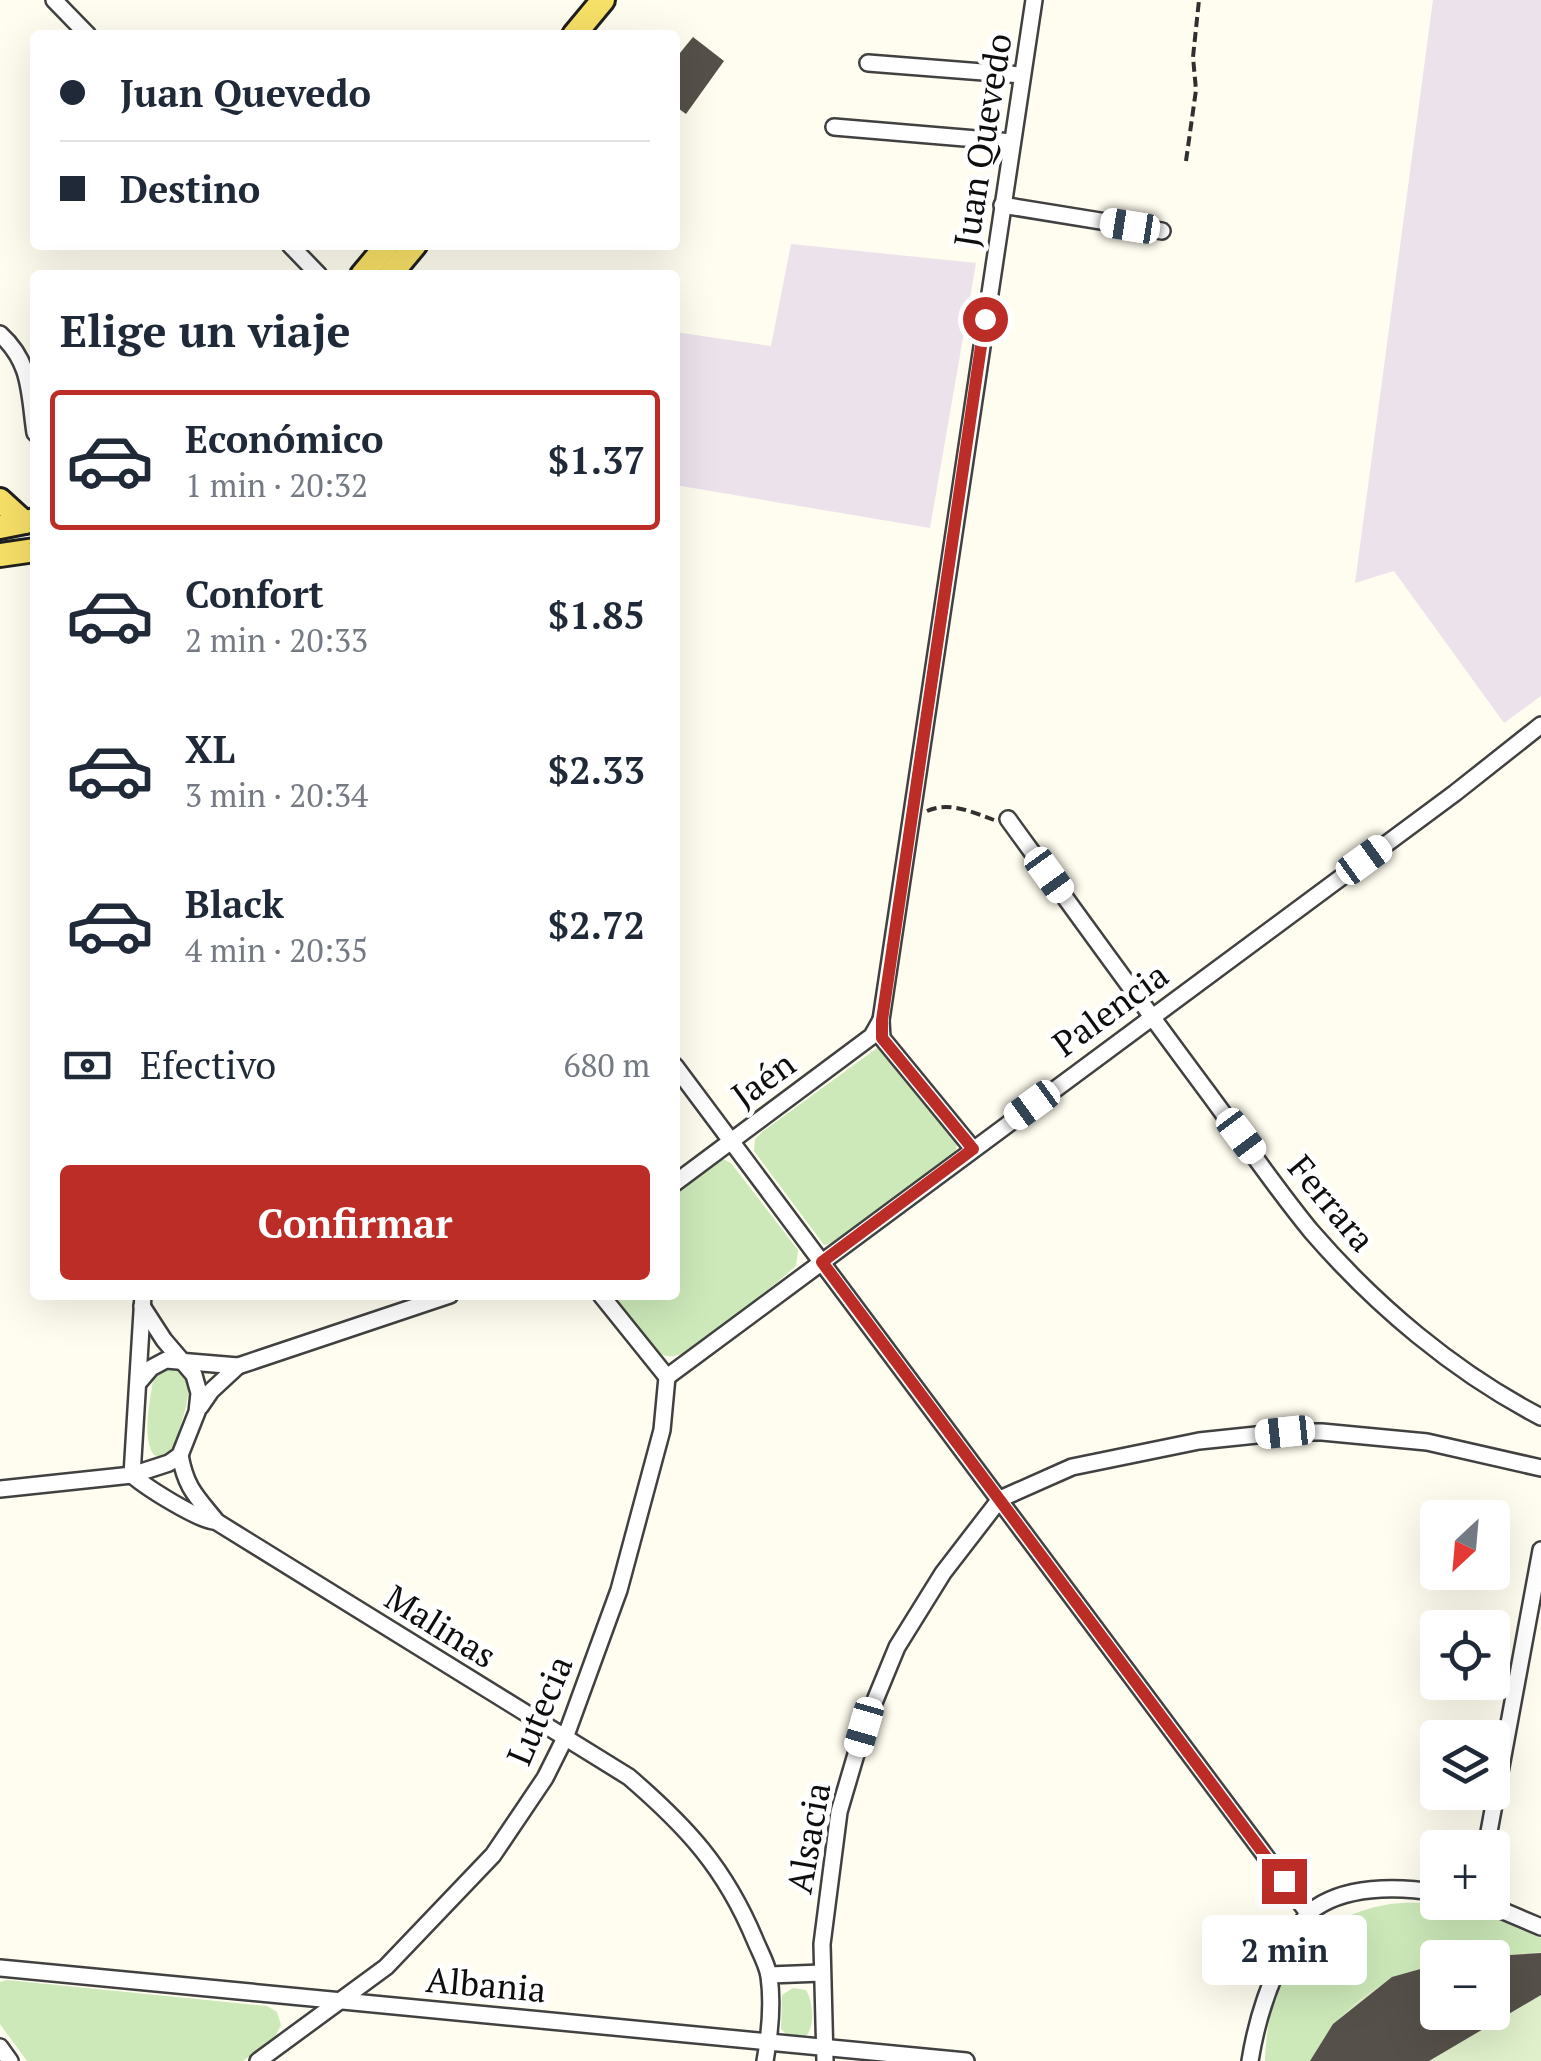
<!DOCTYPE html>
<html lang="es">
<head>
<meta charset="utf-8">
<style>
	body { margin:0; font-family:"PT Serif",serif; background:#f2f2f3; color:#1f2937; height:100vh; display:flex; flex-direction:column; font-size:38px; white-space:nowrap }
	* { box-sizing:border-box; margin:0 }
	p { font-size:32px; color:#747a83 }
	.icon { flex:none; width:55px; height:55px; fill:none; stroke:currentColor; stroke-width:2; stroke-linecap:round; stroke-linejoin:round }
	.map { position:relative; flex:1; overflow:hidden }
	.drawer { position:absolute; left:30px; top:270px; width:650px; height:1030px; display:flex; flex-direction:column; background:#fff; border-radius:10px; box-shadow:0 10px 40px #0002 }
	.drawer>* { flex:none }
	.top-card { position:absolute; left:30px; top:30px; width:650px; height:220px; border-radius:10px; box-shadow:0 10px 40px #0002; display:grid; align-content:center; height:220px; padding:0 30px; background:#fff }
	.needle { width:65px; rotate:206deg }
	.buttons { position:absolute; left:1420px; top:1500px; display:grid; gap:20px }
	.buttons a { display:grid; place-items:center; width:90px; height:90px; border-radius:10px; background:#fff; box-shadow:0 10px 40px #0002; font-size:50px }
	.end { position:absolute; width:45px; height:45px; margin:-22px; border:12px solid #bc2d27; background:#fff; box-shadow:0 0 0 5px #fff }
	.from { border-radius:50% }
	.bubble { position:absolute; height:70px; border-radius:10px; background:#fff; box-shadow:0 10px 40px #0002; font-size:32px; font-weight:700; line-height:70px; text-align:center }
	.car { position:absolute; width:30px; height:60px; margin:-30px -15px; border-radius:12px; box-shadow:0 0 8px 2px #0007; background:linear-gradient(#fff 24%,#345 0 40%,#fff 0 76%,#345 0 86%,#fff 0) }
	.top-card b { display:flex; align-items:center; gap:35px; height:95px; font-size:38px }
	.top-card b+b { border-top:2px solid #e0e1e3 }
	.top-card i { width:25px; height:25px; background:#1f2937 }
	ul { padding:0; list-style:none }
	li { display:flex; align-items:center; gap:30px; height:140px; margin:0 20px 15px; padding:0 10px; border:5px solid transparent; border-radius:10px }
	li div { flex:1 }
	li b { display:block; font-size:38px }
	li em { font-style:normal; font-weight:700 }
	li.selected { border-color:#bc2d27 }
	li>.icon { width:90px; height:90px; stroke-width:1.5 }
	h2 { padding:0 30px; font-size:45px; line-height:120px }
	.pay { display:flex; align-items:center; gap:25px; height:110px; padding:0 30px; font-size:38px }
	.pay p { margin-inline-start:auto }
	.cta { display:flex; gap:20px; margin-top:auto; padding:20px 30px }
	.cta a { flex:1; height:115px; border-radius:10px; background:#bc2d27; color:#fff; font-size:40px; font-weight:700; line-height:115px; text-align:center }
	.map>svg:first-child { display:block }
</style>
</head>
<body>
<div class="map">
<svg width="1541" height="2061" viewBox="0 0 1541 2061">
	<rect width="100%" height="100%" fill="#fffdef"/>
	<g fill="#ece2ec">
		<path d="M 1433,0 L 1541,0 L 1541,696 L 1504,723 L 1394,571 L 1355,583 Z"/>
		<path d="M 791,244 L 976,263 L 930,528 L 675,485 L 675,332 L 771,346 Z"/>
	</g>
	<g fill="#cde9b9" fill-rule="evenodd">
		<path d="M 877,1048 L 885,1051 L 958,1138 L 956,1150 L 950,1156 L 835,1242 L 824,1245 L 754,1151 L 755,1139 L 762,1132 Z"/>
		<path d="M 723,1159 L 731,1163 L 798,1250 L 796,1266 C 773,1285 700,1353 674,1356 C 665,1357 659,1354 651,1349 L 610,1295 L 675,1295 L 675,1193 Z"/>
		<path d="M 173,1363 L 187,1374 L 189,1389 L 186,1407 L 174,1448 L 161,1457 L 154,1455 C 141,1437 151,1396 154,1374 Z"/>
		<path d="M 1432,1903 L 1481,1912 L 1541,1938 L 1541,2061 L 1265,2061 C 1267,1981 1303,1920 1385,1905 C 1400,1902 1417,1903 1432,1903 ZM 1438,1958 L 1492,1958 L 1492,2012 L 1438,2012 Z"/>
		<path d="M 7,1980 L 267,2006 L 277,2012 L 281,2025 L 275,2037 L 243,2061 L 27,2061 L 0,2024 L 0,1982 Z"/>
		<path d="M 793,1988 L 806,1990 C 813,2002 816,2027 805,2037 L 789,2037 L 781,2029 L 782,1995 Z"/>
	</g>
	<path fill="#e0f0ca" d="M 1541,1952 L 1541,2061 L 1311,2061 C 1337,2009 1381,1976 1437,1964 L 1438,2012 L 1492,2012 L 1492,1958 L 1471,1957 Z"/>
	<g fill="#56504a">
		<path d="M 693,37 L 724,61 L 686,114 L 675,106 L 675,59 Z"/>
		<path d="M 1541,1953 L 1541,1995 L 1429,2061 L 1310,2061 L 1333,2024 L 1392,1977 L 1438,1964 L 1438,2012 L 1492,2012 L 1492,1956 Z"/>
	</g>
	<g fill="none" stroke-linecap="round" stroke-linejoin="round">
		<g stroke="#414141" stroke-width="20">
			<g id="minor">
				<path d="M 54,0 L 88,35"/>
				<path d="M 868,63 L 1022,75"/>
				<path d="M 834,127 L 1012,142"/>
				<path d="M 1002,205 L 1162,231"/>
				<path d="M 290,245 L 319,275"/>
				<path d="M 0,334 C 32,363 29,393 35,433"/>
				<path d="M 1008,819 C 1074,910 1139,1000 1206,1090 C 1241,1137 1274,1186 1311,1231 C 1375,1305 1454,1372 1541,1417"/>
				<path d="M 675,1066 L 1308,1913"/>
				<path d="M 973,1149 L 882,1038 L 881,1020 L 1034,0"/>
				<path d="M 675,1183 L 872,1036 L 881,1020"/>
				<path d="M 667,1377 L 1455,793 L 1541,725"/>
				<path d="M 140,1381 L 151,1368 L 166,1360 L 238,1366 L 450,1295"/>
				<path d="M 200,1407 L 211,1391 L 238,1366"/>
				<path d="M 180,1455 C 186,1489 197,1497 217,1522 L 629,1777 C 687,1827 725,1868 755,1940 C 760,1952 767,1964 769,1976 C 773,2004 770,2033 765,2061"/>
				<path d="M 132,1475 L 143,1295"/>
				<path d="M 132,1475 C 147,1488 195,1518 213,1521"/>
				<path d="M 0,1489 L 132,1475 L 169,1463 L 180,1455 L 197,1412 L 199,1393 L 194,1375 L 164,1340 L 142,1306"/>
				<path d="M 1486,1848 L 1541,1550"/>
				<path d="M 1482,1902 L 1541,1927"/>
				<path d="M 0,1968 L 966,2061"/>
				<path d="M 769,1975 L 822,1973"/>
				<path d="M 0,2047 L 10,2061"/>
				<path d="M 258,2061 L 386,1967 L 493,1855 L 545,1778 L 565,1738 L 619,1590 L 662,1430 L 667,1377 L 601,1295"/>
				<path d="M 825,2061 L 822,1944 L 839,1812 L 864,1727 L 897,1647 L 943,1573 L 1000,1499 L 1072,1467 L 1199,1441 L 1285,1432 L 1322,1432 L 1427,1442 L 1541,1468"/>
				<path d="M 1250,2061 C 1257,2017 1271,1976 1293,1938 C 1298,1929 1303,1918 1310,1912 C 1343,1885 1398,1886 1438,1893"/>
			</g>
		</g>
		<g stroke="#1f1f1f" stroke-width="28">
			<g id="primary">
				<path d="M 574,35 L 603,0"/>
				<path d="M 362,275 L 387,245"/>
				<path d="M 390,275 L 415,245"/>
				<path d="M 0,500 L 24,522"/>
				<path d="M 0,527 L 35,520"/>
				<path d="M 0,555 L 35,550"/>
			</g>
		</g>
		<g stroke="#303030" stroke-width="4" stroke-dasharray="10 5" stroke-linecap="butt">
			<path d="M 1186,161 L 1196,90 L 1193,57 L 1199,0"/>
			<path d="M 927,811 C 949,801 972,812 994,820"/>
		</g>
		<use href="#minor" stroke="#fff" stroke-width="15"/>
		<use href="#primary" stroke="#f7e067" stroke-width="22"/>
	</g>
	<g fill="none" stroke-linecap="round" stroke-linejoin="round">
		<path stroke="#bc2d27" stroke-width="12" d="M 985,319 L 882,1020 L 882,1038 L 973,1149 L 822,1262 L 1284,1881"/>
	</g>
	<g text-anchor="middle" dominant-baseline="central" stroke-width="10" stroke-linejoin="round" paint-order="stroke">
		<g font-size="35" fill="#0e0e0e" stroke="#fff">
			<text transform="translate(982 140) rotate(-81)">Juan Quevedo</text>
			<text transform="translate(1110 1009) rotate(-36)">Palencia</text>
			<text transform="translate(763 1079) rotate(-36)">Jaén</text>
			<text transform="translate(1332 1203) rotate(50)">Ferrara</text>
			<text transform="translate(441 1626) rotate(32)">Malinas</text>
			<text transform="translate(539 1710) rotate(-67)">Lutecia</text>
			<text transform="translate(808 1838) rotate(-80)">Alsacia</text>
			<text transform="translate(486 1984) rotate(5)">Albania</text>
		</g>
	</g>
</svg>
<div class="buttons">
<a><svg class="needle" viewBox="-14 -14 28 28"><path d="M0-13l5 13h-10z" fill="#e53935"/><path d="M0 13l5-13h-10z" fill="#747a83"/></svg></a>
<a><svg class="icon" aria-label="locate" viewBox="0 0 24 24"><circle cx="12" cy="12" r="6"/><path d="M12 2v4M12 18v4M2 12h4M18 12h4"/></svg></a>
<a><svg class="icon" aria-label="layers" viewBox="0 0 24 24"><path d="M12 4l9 5-9 5-9-5zM3 14l9 5 9-5"/></svg></a>
<a>+</a>
<a>−</a>
</div>
<i class="end from" style="left:985px;top:319px"></i>
<i class="end" style="left:1284px;top:1881px"></i>
<div class="bubble" style="left:1202px;top:1915px;width:165px">2 min</div>
<i class="car" style="left:1130px;top:226px;rotate:279deg"></i>
<i class="car" style="left:1364px;top:860px;rotate:54deg"></i>
<i class="car" style="left:1049px;top:875px;rotate:144deg"></i>
<i class="car" style="left:1032px;top:1105px;rotate:234deg"></i>
<i class="car" style="left:1241px;top:1136px;rotate:143deg"></i>
<i class="car" style="left:1285px;top:1432px;rotate:264deg"></i>
<i class="car" style="left:864px;top:1727px;rotate:196deg"></i>
<div class="top-card">
<b><i class="from"></i>Juan Quevedo</b>
<b><i></i>Destino</b>
</div>
<section class="drawer">
<h2>Elige un viaje</h2>
<ul>
<li class="selected"><svg class="icon" aria-label="car" viewBox="0 0 24 24"><path d="M5 17H2v-5l4-1 3-4h7l3 4 3 1v5h-3M9 17h6M6 11h13"/><circle cx="7" cy="17" r="2"/><circle cx="17" cy="17" r="2"/></svg><div><b>Económico</b><p>1 min · 20:32</p></div><em>$1.37</em></li>
<li><svg class="icon" aria-label="car" viewBox="0 0 24 24"><path d="M5 17H2v-5l4-1 3-4h7l3 4 3 1v5h-3M9 17h6M6 11h13"/><circle cx="7" cy="17" r="2"/><circle cx="17" cy="17" r="2"/></svg><div><b>Confort</b><p>2 min · 20:33</p></div><em>$1.85</em></li>
<li><svg class="icon" aria-label="car" viewBox="0 0 24 24"><path d="M5 17H2v-5l4-1 3-4h7l3 4 3 1v5h-3M9 17h6M6 11h13"/><circle cx="7" cy="17" r="2"/><circle cx="17" cy="17" r="2"/></svg><div><b>XL</b><p>3 min · 20:34</p></div><em>$2.33</em></li>
<li><svg class="icon" aria-label="car" viewBox="0 0 24 24"><path d="M5 17H2v-5l4-1 3-4h7l3 4 3 1v5h-3M9 17h6M6 11h13"/><circle cx="7" cy="17" r="2"/><circle cx="17" cy="17" r="2"/></svg><div><b>Black</b><p>4 min · 20:35</p></div><em>$2.72</em></li>
</ul>
<div class="pay"><svg class="icon" aria-label="cash" viewBox="0 0 24 24"><path d="M3 7h18v10H3z"/><circle cx="12" cy="12" r="2"/></svg>Efectivo<p>680 m</p></div>
<div class="cta"><a>Confirmar</a></div>
</section>
</div>
</body>
</html>
